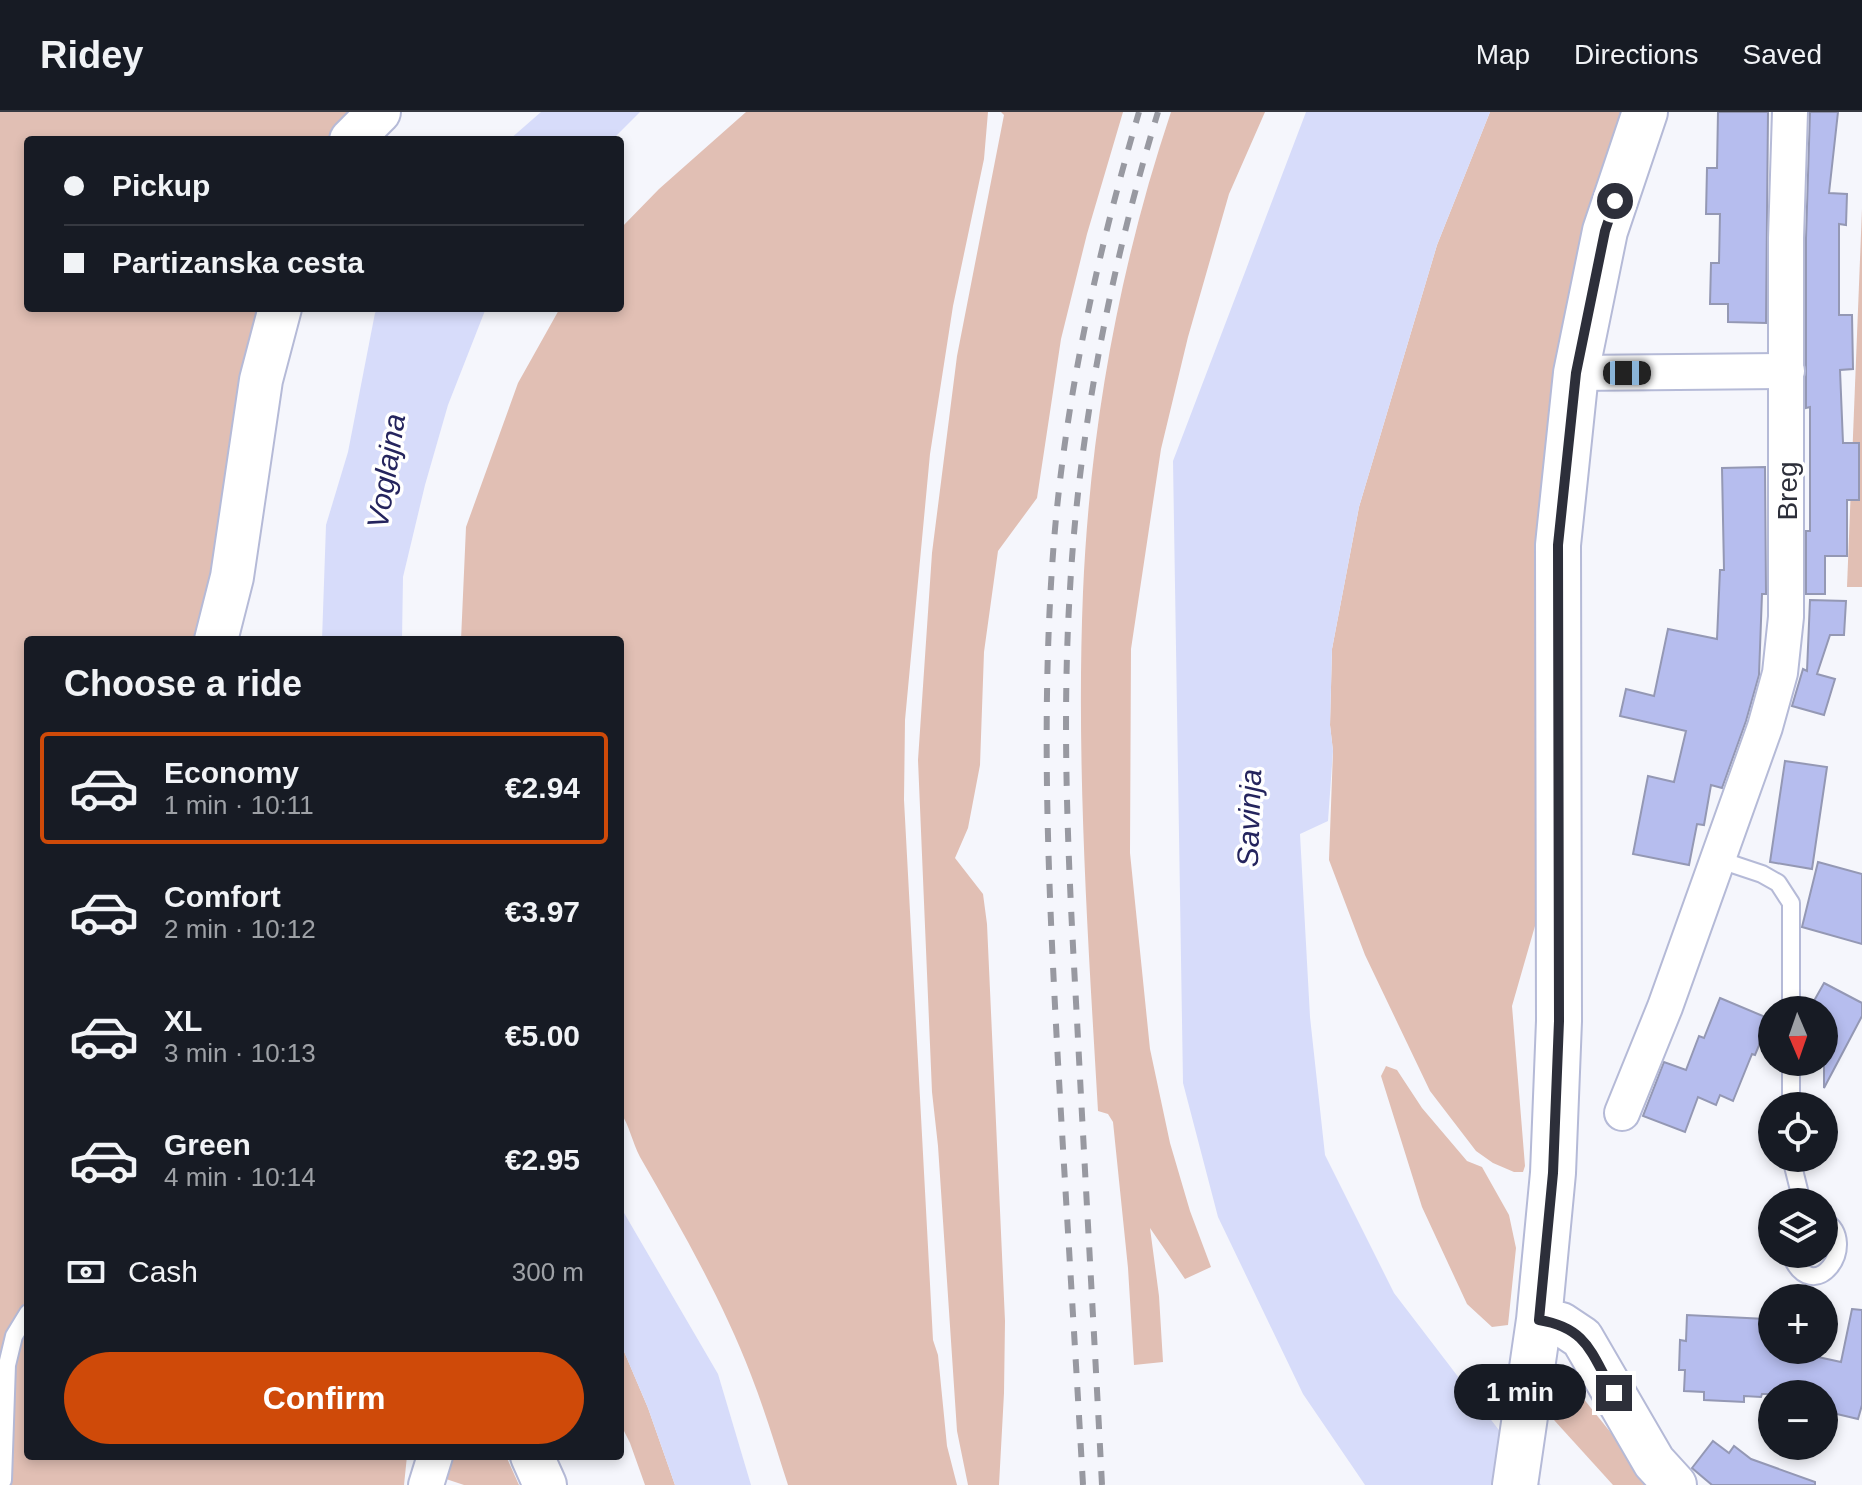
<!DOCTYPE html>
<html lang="en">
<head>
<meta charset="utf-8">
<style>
	body { margin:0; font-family:Arial,sans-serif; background:#242831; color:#f1f3f6; height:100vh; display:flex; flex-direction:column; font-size:30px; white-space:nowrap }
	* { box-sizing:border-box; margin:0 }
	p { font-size:26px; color:#9ea1a6 }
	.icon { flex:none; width:44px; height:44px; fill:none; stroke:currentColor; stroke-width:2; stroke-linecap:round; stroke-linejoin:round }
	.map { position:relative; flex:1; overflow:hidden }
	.sheet { position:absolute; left:24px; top:524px; width:600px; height:824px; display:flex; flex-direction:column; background:#171b24; border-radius:8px; box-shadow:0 4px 12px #0003 }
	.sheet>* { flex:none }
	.guide { position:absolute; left:24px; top:24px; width:600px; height:176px; border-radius:8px; box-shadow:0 4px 12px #0003; display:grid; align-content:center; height:176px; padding:0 40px; background:#171b24 }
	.needle { width:52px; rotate:178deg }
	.fabs { position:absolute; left:1758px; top:884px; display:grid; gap:16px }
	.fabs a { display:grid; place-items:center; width:80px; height:80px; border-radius:50%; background:#171b24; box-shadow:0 4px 12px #0003; font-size:40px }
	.end { position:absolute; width:36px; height:36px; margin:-18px; border:10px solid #2d2f3a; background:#fff; box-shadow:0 0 0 4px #fff }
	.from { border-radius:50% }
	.bubble { position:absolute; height:56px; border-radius:28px; background:#171b24; box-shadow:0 4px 12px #0003; font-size:26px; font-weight:800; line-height:56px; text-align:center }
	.car { position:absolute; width:24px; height:48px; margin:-24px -12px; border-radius:10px; box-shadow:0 0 6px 2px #0007; background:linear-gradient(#222 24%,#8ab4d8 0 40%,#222 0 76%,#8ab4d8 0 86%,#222 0) }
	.guide b { display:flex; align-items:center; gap:28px; height:76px; font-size:30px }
	.guide b+b { border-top:2px solid #363941 }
	.guide i { width:20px; height:20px; background:#f1f3f6 }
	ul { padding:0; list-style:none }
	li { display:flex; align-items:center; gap:24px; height:112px; margin:0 16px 12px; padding:0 24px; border:4px solid transparent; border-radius:8px }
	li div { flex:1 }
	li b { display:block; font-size:30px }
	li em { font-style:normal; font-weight:800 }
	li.selected { border-color:#cf4a09 }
	li>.icon { width:72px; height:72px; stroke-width:1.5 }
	h2 { padding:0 40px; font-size:36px; line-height:96px }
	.pay { display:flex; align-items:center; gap:20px; height:88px; padding:0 40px; font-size:30px }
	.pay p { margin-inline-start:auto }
	.button { display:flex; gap:16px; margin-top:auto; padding:16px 40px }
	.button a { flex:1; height:92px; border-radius:48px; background:#cf4a09; color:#fff; font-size:32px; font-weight:800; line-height:92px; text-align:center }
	header { display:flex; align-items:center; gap:48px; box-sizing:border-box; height:112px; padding:0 40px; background:#171b24; border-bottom:2px solid #363941 }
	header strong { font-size:38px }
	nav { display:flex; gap:44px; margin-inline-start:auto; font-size:28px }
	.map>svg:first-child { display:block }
</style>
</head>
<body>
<header>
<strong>Ridey</strong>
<nav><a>Map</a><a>Directions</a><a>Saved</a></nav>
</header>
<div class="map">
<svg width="1862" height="1373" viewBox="0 0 1862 1373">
	<rect width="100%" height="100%" fill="#f5f6fc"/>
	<g fill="#e1bfb4">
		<path d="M 0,0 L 359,0 L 335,28 L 28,28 L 28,196 L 263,196 L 205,528 L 28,528 L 28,1344 L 407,1344 L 404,1373 L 0,1373 Z"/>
		<path d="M 746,0 L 988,0 L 984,47 L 953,194 L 930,342 L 905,608 L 904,688 L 933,1228 L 938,1243 L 947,1334 L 957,1373 L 788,1373 C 776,1336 765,1299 751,1263 C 722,1187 680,1115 640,1045 C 632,1030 630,1014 620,1000 L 620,528 L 461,528 L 466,415 L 518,271 L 560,196 L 620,196 L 620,117 L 659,77 Z"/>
		<path d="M 1001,0 L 1123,0 L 1087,122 L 1061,227 L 1037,386 L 998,439 L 984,540 L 980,653 L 968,716 L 955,746 L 983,782 L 987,812 L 1005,1209 L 1004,1281 L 999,1373 L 968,1373 L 957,1319 L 938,1034 L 932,980 L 918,648 L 932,441 L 957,244 L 1004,3 Z"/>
		<path d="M 1171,0 L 1265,0 L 1229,82 L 1188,225 L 1161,337 L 1131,537 L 1130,741 L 1150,937 L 1170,1031 L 1190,1099 L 1211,1155 L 1185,1167 L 1150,1116 L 1159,1184 L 1163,1250 L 1134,1253 L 1128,1156 L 1113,1010 L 1108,1002 L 1098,999 C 1088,827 1076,653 1083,480 C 1090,317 1119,155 1171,0 Z"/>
		<path d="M 1490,0 L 1623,0 L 1537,807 L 1512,894 L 1525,1054 L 1523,1060 L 1514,1060 L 1493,1051 L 1476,1039 L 1430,979 L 1365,843 L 1329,748 L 1333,639 L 1330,613 L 1332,537 L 1359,395 L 1437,133 Z"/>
		<path d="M 1862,97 L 1862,475 L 1847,475 Z"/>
		<path d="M 1386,954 L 1397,958 L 1422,996 L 1467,1049 L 1482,1055 L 1509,1103 L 1516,1136 L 1508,1213 L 1492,1215 L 1467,1192 L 1422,1095 L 1381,964 Z"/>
		<path d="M 620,1230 L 648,1296 L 675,1373 L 645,1373 L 630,1331 L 620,1311 Z"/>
		<path d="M 1561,1270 L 1570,1270 L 1653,1373 L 1613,1373 L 1554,1308 Z"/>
		<path d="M 451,1344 L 506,1344 L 519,1373 L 464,1373 L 446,1367 Z"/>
	</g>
	<g fill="#d7dcfa">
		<path d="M 541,0 L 640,0 L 612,28 L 509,28 Z"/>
		<path d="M 1306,0 L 1490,0 L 1437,133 L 1359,395 L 1332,537 L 1330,613 L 1333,639 L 1328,709 L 1300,722 L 1310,905 L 1325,1043 L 1394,1181 L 1541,1373 L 1365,1373 L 1303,1282 L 1218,1105 L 1183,971 L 1173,349 Z"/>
		<path d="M 379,196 L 486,196 L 448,293 L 425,373 L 403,465 L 402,528 L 322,528 L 326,413 L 348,340 L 375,201 Z"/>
		<path d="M 620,1094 L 718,1262 L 751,1373 L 675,1373 L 648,1296 L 620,1230 Z"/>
	</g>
	<g fill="#b6bdee" stroke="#9498b4" stroke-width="2">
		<path d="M 1718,0 L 1768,0 L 1766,211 L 1728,210 L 1728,192 L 1710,192 L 1711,151 L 1719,151 L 1720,102 L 1706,102 L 1707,56 L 1717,56 Z"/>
		<path d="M 1810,0 L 1838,0 L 1829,81 L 1847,82 L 1846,113 L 1839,112 L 1839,203 L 1852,203 L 1853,257 L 1840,258 L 1843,331 L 1859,331 L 1859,388 L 1847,388 L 1847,444 L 1825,444 L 1825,482 L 1806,482 L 1806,419 L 1810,419 L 1810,295 L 1806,296 L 1806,126 Z"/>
		<path d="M 1765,355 L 1766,482 L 1762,482 L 1759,563 L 1746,609 L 1722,676 L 1711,673 L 1704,713 L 1697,712 L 1689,753 L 1633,742 L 1648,664 L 1674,670 L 1686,619 L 1620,604 L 1626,577 L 1654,584 L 1668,517 L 1717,527 L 1720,458 L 1724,458 L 1722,356 Z"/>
		<path d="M 1810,488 L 1846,489 L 1844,523 L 1830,523 L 1817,562 L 1835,567 L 1824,603 L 1792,594 L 1803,557 L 1807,559 Z"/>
		<path d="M 1785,649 L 1827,655 L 1812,757 L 1770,750 Z"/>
		<path d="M 1818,750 L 1862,762 L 1862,832 L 1802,815 Z"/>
		<path d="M 1824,871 L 1862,891 L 1862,904 L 1824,976 L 1824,926 L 1833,908 L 1824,903 L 1824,898 L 1810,896 Z"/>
		<path d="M 1720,886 L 1770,907 L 1755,943 L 1752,942 L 1733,989 L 1720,983 L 1716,993 L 1698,985 L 1685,1020 L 1643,1004 L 1664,950 L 1686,958 L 1699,924 L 1704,926 Z"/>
		<path d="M 1852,1197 L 1862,1198 L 1862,1293 L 1858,1307 L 1824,1299 L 1824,1282 L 1762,1282 L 1761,1285 L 1744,1284 L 1744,1290 L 1704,1288 L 1704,1280 L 1684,1279 L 1685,1258 L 1679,1258 L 1680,1228 L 1686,1229 L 1687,1203 L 1766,1207 L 1765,1230 L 1769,1230 L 1772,1238 L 1786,1238 L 1841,1250 Z"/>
		<path d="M 1713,1329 L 1729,1341 L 1734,1334 L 1751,1347 L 1815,1370 L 1815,1373 L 1712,1373 L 1692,1356 Z"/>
	</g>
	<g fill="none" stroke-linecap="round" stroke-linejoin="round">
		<g stroke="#b5bad7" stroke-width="20">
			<g id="service">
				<path d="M 1717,747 L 1762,762 L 1778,771 L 1791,791 L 1791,898"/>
				<path d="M 1791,950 L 1791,994"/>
				<path d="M 1791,1046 L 1802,1090"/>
				<path d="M 1790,1142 C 1813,1199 1862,1131 1824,1108"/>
				<path d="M 3,1368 L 7,1253 L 14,1224 L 28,1201"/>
			</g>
		</g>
		<g stroke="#b5bad7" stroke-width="38">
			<g id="minor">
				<path d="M 1576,261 L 1787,259"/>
				<path d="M 1622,1001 L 1665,895 L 1765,615 L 1780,561 L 1786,505 L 1786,126 L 1790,0"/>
				<path d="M 426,1373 L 435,1344"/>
			</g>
		</g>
		<g stroke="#b5bad7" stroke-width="46">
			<g id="tertiary">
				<path d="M 351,28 L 379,0"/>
				<path d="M 216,528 L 232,465 L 261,268 L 280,196"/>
				<path d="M 1539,1208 L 1561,1212 L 1582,1226 L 1654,1350 L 1675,1373"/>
				<path d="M 532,1344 L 545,1373"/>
			</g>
		</g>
		<g stroke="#b5bad7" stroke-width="48">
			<path id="primary" d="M 1515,1373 L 1539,1208 L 1553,1061 L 1559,909 L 1558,433 L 1576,261 L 1605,119 L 1645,0"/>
		</g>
		<use href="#service" stroke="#fff" stroke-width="16"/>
		<use href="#minor" stroke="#fff" stroke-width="34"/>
		<use href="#tertiary" stroke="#fff" stroke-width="42"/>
		<use href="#primary" stroke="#fff" stroke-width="44"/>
		<g stroke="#9899a1" stroke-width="6" stroke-dasharray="14 14" stroke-linecap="butt">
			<path d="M 1083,1373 C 1075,1232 1066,1091 1058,950 C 1049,785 1041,621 1052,456 C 1062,301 1095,149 1139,0"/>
			<path d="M 1102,1373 C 1094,1218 1085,1063 1077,908 C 1069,764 1061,621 1070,477 C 1079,316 1111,154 1158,0"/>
		</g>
	</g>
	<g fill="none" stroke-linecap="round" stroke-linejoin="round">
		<path stroke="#2d2f3a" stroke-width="10" d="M 1614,1281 C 1591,1242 1588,1216 1539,1208 L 1553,1061 L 1559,909 L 1558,433 L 1576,261 L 1605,119 L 1615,89"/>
	</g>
	<g text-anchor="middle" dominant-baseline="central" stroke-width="7" stroke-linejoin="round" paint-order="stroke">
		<g font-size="28" fill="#2d2f3a" stroke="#fff">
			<text transform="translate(1787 379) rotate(-90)">Breg</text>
		</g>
		<g font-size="30" font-style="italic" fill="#24245d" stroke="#fff">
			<text transform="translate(386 359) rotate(-81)">Voglajna</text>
			<text transform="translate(1249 706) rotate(-88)">Savinja</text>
		</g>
	</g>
</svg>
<div class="fabs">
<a><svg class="needle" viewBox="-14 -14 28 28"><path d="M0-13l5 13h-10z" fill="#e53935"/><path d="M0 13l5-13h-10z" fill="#9ea1a6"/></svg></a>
<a><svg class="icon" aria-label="locate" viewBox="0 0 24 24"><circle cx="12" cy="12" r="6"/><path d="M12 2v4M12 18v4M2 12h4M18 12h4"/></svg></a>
<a><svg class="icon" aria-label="layers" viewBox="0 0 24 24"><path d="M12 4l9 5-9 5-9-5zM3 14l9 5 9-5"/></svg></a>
<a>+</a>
<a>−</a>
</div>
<i class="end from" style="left:1615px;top:89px"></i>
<i class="end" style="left:1614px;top:1281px"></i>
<div class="bubble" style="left:1454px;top:1252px;width:132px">1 min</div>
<i class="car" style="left:1627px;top:261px;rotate:90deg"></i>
<div class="guide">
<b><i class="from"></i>Pickup</b>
<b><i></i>Partizanska cesta</b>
</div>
<section class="sheet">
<h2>Choose a ride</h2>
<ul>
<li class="selected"><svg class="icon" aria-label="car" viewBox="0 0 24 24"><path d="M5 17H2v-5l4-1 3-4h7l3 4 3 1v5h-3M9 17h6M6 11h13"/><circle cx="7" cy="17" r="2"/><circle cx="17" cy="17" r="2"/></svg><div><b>Economy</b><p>1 min · 10:11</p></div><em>€2.94</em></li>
<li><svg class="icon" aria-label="car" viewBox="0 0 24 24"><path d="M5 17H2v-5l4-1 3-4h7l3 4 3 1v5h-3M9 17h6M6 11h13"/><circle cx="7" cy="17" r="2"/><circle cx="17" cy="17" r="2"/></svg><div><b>Comfort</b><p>2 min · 10:12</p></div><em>€3.97</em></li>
<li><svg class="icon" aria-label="car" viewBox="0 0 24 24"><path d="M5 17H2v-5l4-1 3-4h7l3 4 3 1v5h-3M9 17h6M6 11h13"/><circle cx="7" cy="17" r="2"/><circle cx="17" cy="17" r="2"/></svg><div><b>XL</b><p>3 min · 10:13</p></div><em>€5.00</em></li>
<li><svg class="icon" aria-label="car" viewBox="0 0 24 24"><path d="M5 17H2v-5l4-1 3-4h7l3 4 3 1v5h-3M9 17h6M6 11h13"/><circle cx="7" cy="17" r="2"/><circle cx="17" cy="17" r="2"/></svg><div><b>Green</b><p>4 min · 10:14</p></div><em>€2.95</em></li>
</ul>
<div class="pay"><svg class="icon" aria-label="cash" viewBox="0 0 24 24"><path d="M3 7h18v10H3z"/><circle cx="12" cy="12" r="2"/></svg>Cash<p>300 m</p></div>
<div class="button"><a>Confirm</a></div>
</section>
</div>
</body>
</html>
